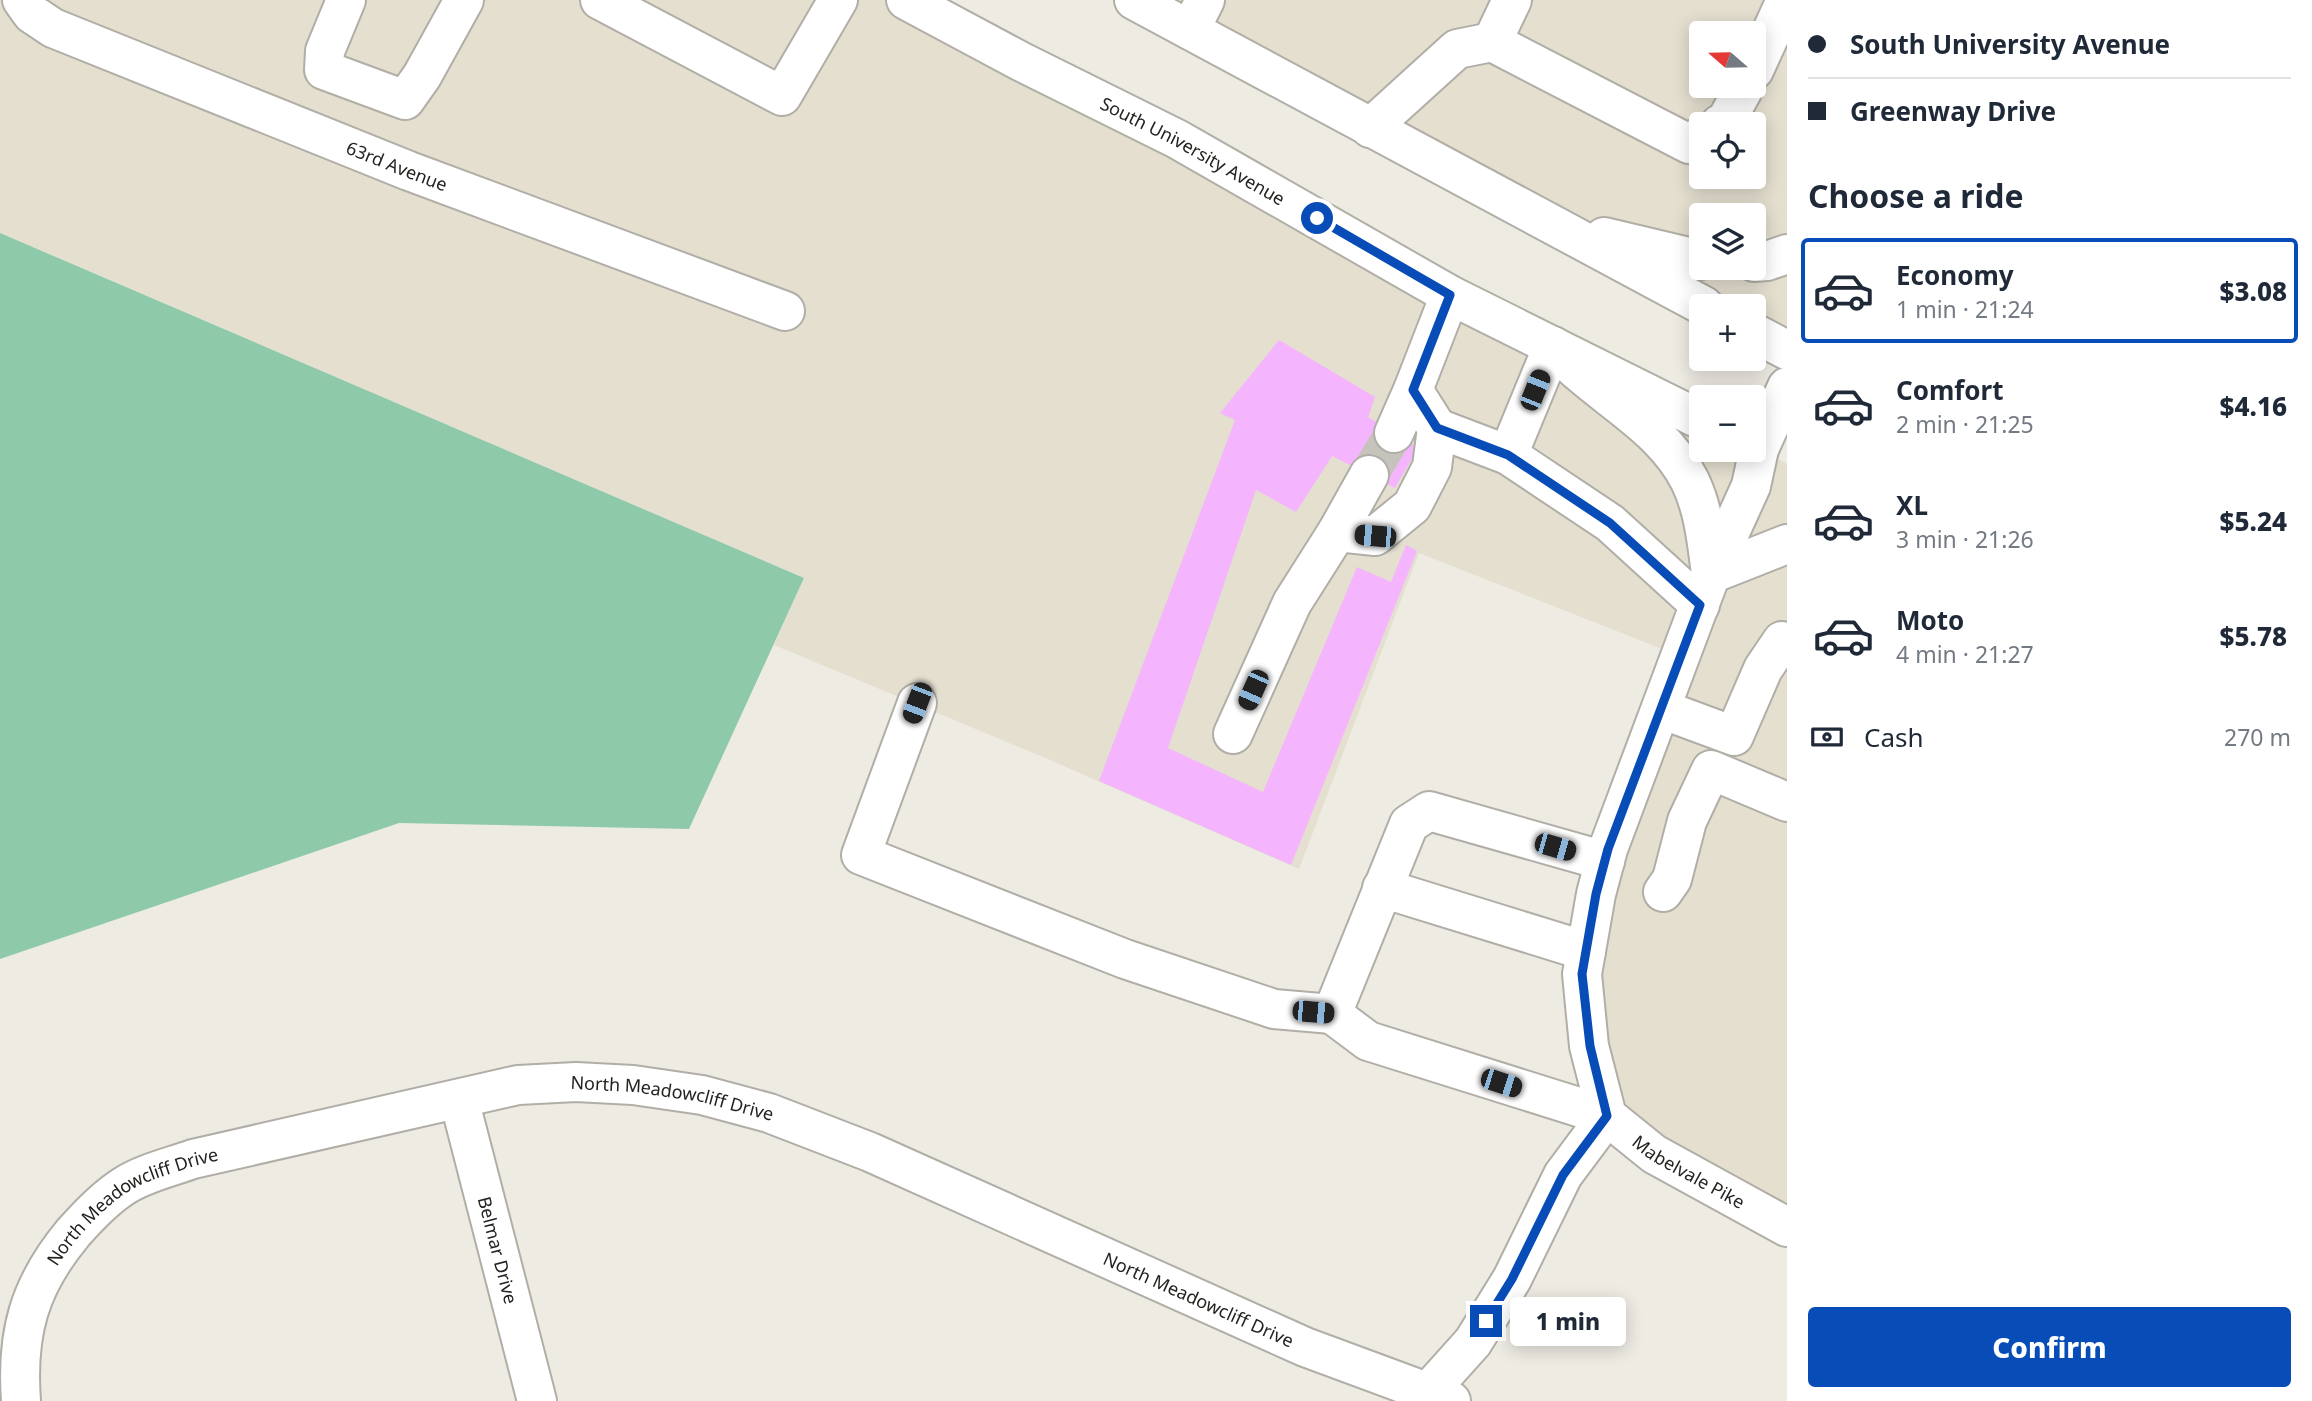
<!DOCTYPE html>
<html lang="en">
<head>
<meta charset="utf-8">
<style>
	body { margin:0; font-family:"Noto Sans",sans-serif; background:#f6f6f7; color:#1f2937; height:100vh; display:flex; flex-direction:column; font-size:26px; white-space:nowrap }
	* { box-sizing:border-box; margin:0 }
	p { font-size:23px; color:#747a83 }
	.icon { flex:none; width:38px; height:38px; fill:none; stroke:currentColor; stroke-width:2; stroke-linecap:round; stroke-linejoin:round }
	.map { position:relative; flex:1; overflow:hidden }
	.side { display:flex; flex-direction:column; background:#fff; width:525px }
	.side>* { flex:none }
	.guide { display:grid; align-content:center; height:154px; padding:0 21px; background:#fff }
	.needle { width:46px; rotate:290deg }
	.tools { position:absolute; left:1689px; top:21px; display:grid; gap:14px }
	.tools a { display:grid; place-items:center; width:77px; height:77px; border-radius:7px; background:#fff; box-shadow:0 4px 18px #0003; font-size:35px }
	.end { position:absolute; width:32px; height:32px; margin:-16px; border:9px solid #084db7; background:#fff; box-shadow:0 0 0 4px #fff }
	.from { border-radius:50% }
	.bubble { position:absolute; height:49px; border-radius:7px; background:#fff; box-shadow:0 4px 18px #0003; font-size:23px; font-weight:800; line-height:49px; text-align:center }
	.car { position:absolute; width:21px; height:42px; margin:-21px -10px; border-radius:9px; box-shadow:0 0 5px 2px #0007; background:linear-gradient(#222 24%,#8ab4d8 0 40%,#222 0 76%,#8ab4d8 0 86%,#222 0) }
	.guide b { display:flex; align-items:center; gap:24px; height:66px; font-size:26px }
	.guide b+b { border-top:2px solid #e0e1e3 }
	.guide i { width:18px; height:18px; background:#1f2937 }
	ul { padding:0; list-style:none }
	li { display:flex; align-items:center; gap:21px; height:105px; margin:0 14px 10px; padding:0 7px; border:4px solid transparent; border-radius:7px }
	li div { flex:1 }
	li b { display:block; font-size:26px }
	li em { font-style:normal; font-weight:800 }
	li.on { border-color:#084db7 }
	li>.icon { width:63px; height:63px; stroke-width:1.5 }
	h2 { padding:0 21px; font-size:32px; line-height:84px }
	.pay { display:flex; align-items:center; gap:18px; height:77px; padding:0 21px; font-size:26px }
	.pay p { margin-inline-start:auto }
	.cta { display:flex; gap:14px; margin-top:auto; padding:14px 21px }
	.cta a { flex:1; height:80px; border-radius:7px; background:#084db7; color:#fff; font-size:28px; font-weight:800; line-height:80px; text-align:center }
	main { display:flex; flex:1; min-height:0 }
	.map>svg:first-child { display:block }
</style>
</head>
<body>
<main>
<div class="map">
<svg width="1787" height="1401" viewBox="0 0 1787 1401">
	<rect width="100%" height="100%" fill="#eeebe3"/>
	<g fill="#e4dfcf" fill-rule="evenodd">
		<path d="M 0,0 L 923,0 L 1701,418 L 1701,450 L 1754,450 L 1754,446 L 1787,464 L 1787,1227 L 1607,1116 L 1582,974 L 1680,656 L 1419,553 L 1299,869 L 1050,760 L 774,645 L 804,578 L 0,233 Z"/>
		<path d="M 1141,0 L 1787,0 L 1787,350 L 1754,332 L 1754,306 L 1706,306 ZM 1701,33 L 1754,33 L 1754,86 L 1701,86 ZM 1701,124 L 1754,124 L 1754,177 L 1701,177 ZM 1701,215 L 1754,215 L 1754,268 L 1701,268 Z"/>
	</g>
	<path fill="#8ecaaa" d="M 0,233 L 804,578 L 689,829 L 399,823 L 0,959 Z"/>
	<path fill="#f4b4fe" d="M 1279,340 L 1375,397 L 1368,417 L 1418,448 L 1395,488 L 1332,456 L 1296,512 L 1256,490 L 1168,748 L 1263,792 L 1357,567 L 1391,582 L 1406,545 L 1417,551 L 1291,865 L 1099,781 L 1235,420 L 1220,413 Z"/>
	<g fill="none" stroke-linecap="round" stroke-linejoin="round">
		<path stroke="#c6c3bc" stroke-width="38" stroke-dasharray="38 19" stroke-linecap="butt" d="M 1369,475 L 1394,433"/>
		<g stroke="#b0aea6" stroke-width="42">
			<g id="minor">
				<path id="s1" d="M 22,0 L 32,14 L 53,28 L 409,171 L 785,311"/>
				<path d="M 346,0 L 325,51 L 324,70 L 405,100 L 422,76 L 464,0"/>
				<path d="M 600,0 L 782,96 L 838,0"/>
				<path d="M 1190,30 L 1205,0"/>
				<path d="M 1492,42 L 1512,0"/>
				<path d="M 1754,70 L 1786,0"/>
				<path d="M 1720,124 L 1726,121 L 1745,86"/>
				<path d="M 1370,128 L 1457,49 L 1492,42 L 1689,144 L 1701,136"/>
				<path d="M 1437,428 L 1508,455 L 1610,523 L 1700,605"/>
				<path d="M 1394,433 L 1413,390 L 1450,295"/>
				<path id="s2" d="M 1759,449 L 1751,486 L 1711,574 L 1608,849 L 1596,894 L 1582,974 L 1589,1046 L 1607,1116 L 1654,1154 L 1787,1227"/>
				<path d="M 1508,455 L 1553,346 C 1562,355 1570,365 1580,373 C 1619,407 1666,433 1690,481 C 1704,510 1707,543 1711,574"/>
				<path d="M 1337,532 L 1375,536 L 1412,506 L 1432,467 L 1437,428 L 1413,390"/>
				<path d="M 1711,574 L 1787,544"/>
				<path d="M 917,703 L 861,855 L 1125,959 L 1274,1009 L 1332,1014"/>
				<path d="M 1661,709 L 1734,736 L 1763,669 L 1782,641 L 1787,643"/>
				<path d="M 1233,734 L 1292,603 L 1337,532 L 1369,475"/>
				<path d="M 1382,888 L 1586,951"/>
				<path d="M 1663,892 L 1672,879 L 1687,821 L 1711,770 L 1787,802"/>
				<path id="s3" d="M 459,1099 L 537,1401"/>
				<path id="s4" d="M 21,1401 C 16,1333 29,1286 73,1233 C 88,1216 105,1198 124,1186 C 144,1173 171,1167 193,1159 L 518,1085 L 576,1082 L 633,1085 L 702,1095 L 769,1113 L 870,1152 L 1305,1347 L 1451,1401"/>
				<path d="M 1420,1401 L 1473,1342 L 1512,1279 L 1563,1175 L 1607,1116 L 1368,1041 L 1332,1014 L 1409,824 L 1429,811 L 1605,861"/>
			</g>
		</g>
		<g stroke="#b0aea6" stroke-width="42">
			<g id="major">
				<path id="s5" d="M 906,0 L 1020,61 L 1177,139 L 1450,295 L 1701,420"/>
				<path d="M 1134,0 L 1704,306"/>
				<path d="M 1604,237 L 1701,260"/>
				<path d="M 1754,262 L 1767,261 L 1787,254"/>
				<path d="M 1754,333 L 1787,350"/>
				<path d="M 1759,449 L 1787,387"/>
			</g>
		</g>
		<use href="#minor" stroke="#fff" stroke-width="38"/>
		<use href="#major" stroke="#fff" stroke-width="38"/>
	</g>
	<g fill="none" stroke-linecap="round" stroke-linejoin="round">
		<path stroke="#084db7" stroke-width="9" d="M 1317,218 L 1450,295 L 1413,390 L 1437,428 L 1508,455 L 1610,523 L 1700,605 L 1608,849 L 1596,894 L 1586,951 L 1582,974 L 1590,1046 L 1607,1116 L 1563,1175 L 1512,1279 L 1486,1321"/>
	</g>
	<g text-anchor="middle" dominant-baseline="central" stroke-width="5" stroke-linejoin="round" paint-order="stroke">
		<g font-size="18" fill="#242320" stroke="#fff">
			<text stroke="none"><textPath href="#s5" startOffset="324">South University Avenue</textPath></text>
			<text stroke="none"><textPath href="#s1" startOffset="413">63rd Avenue</textPath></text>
			<text stroke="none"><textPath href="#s4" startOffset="814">North Meadowcliff Drive</textPath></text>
			<text stroke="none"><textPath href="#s2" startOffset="800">Mabelvale Pike</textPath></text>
			<text stroke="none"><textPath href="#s4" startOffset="247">North Meadowcliff Drive</textPath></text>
			<text stroke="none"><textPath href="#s3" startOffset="156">Belmar Drive</textPath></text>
			<text stroke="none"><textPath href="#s4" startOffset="1381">North Meadowcliff Drive</textPath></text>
		</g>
	</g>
</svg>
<div class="tools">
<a><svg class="needle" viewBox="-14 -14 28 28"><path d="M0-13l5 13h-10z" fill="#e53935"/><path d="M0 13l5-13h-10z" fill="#747a83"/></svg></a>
<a><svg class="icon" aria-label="locate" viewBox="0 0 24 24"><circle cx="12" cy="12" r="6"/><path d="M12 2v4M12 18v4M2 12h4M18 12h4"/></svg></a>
<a><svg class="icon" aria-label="layers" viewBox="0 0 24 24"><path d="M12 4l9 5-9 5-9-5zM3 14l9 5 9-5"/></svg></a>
<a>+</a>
<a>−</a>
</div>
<i class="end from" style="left:1317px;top:218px"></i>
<i class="end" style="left:1486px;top:1321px"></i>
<div class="bubble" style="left:1510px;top:1297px;width:116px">1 min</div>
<i class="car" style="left:1535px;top:390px;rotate:22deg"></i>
<i class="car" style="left:1375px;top:536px;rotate:275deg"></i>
<i class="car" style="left:1253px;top:690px;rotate:204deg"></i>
<i class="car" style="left:917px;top:703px;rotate:201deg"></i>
<i class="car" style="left:1555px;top:847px;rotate:106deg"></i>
<i class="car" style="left:1313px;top:1012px;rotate:95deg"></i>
<i class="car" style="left:1501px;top:1083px;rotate:108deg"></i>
</div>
<section class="side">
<div class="guide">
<b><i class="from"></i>South University Avenue</b>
<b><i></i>Greenway Drive</b>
</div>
<h2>Choose a ride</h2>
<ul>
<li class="on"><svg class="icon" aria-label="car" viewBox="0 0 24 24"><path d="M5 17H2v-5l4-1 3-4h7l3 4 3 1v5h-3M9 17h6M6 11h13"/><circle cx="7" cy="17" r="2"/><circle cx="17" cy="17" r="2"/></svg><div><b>Economy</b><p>1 min · 21:24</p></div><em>$3.08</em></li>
<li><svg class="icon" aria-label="car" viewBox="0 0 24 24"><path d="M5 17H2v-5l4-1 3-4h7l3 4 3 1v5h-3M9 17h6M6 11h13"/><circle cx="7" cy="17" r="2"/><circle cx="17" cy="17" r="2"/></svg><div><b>Comfort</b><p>2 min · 21:25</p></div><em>$4.16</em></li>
<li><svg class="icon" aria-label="car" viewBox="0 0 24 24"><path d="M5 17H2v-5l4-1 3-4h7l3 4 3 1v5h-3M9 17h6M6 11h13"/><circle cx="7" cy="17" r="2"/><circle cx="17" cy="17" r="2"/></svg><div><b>XL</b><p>3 min · 21:26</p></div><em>$5.24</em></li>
<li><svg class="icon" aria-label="car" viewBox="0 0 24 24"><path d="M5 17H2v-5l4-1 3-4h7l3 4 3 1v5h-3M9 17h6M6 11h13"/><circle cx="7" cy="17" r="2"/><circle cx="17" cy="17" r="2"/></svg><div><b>Moto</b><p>4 min · 21:27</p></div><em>$5.78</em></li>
</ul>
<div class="pay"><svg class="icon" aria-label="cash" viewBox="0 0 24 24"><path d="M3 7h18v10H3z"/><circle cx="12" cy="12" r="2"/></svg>Cash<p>270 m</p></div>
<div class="cta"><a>Confirm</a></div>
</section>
</main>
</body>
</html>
